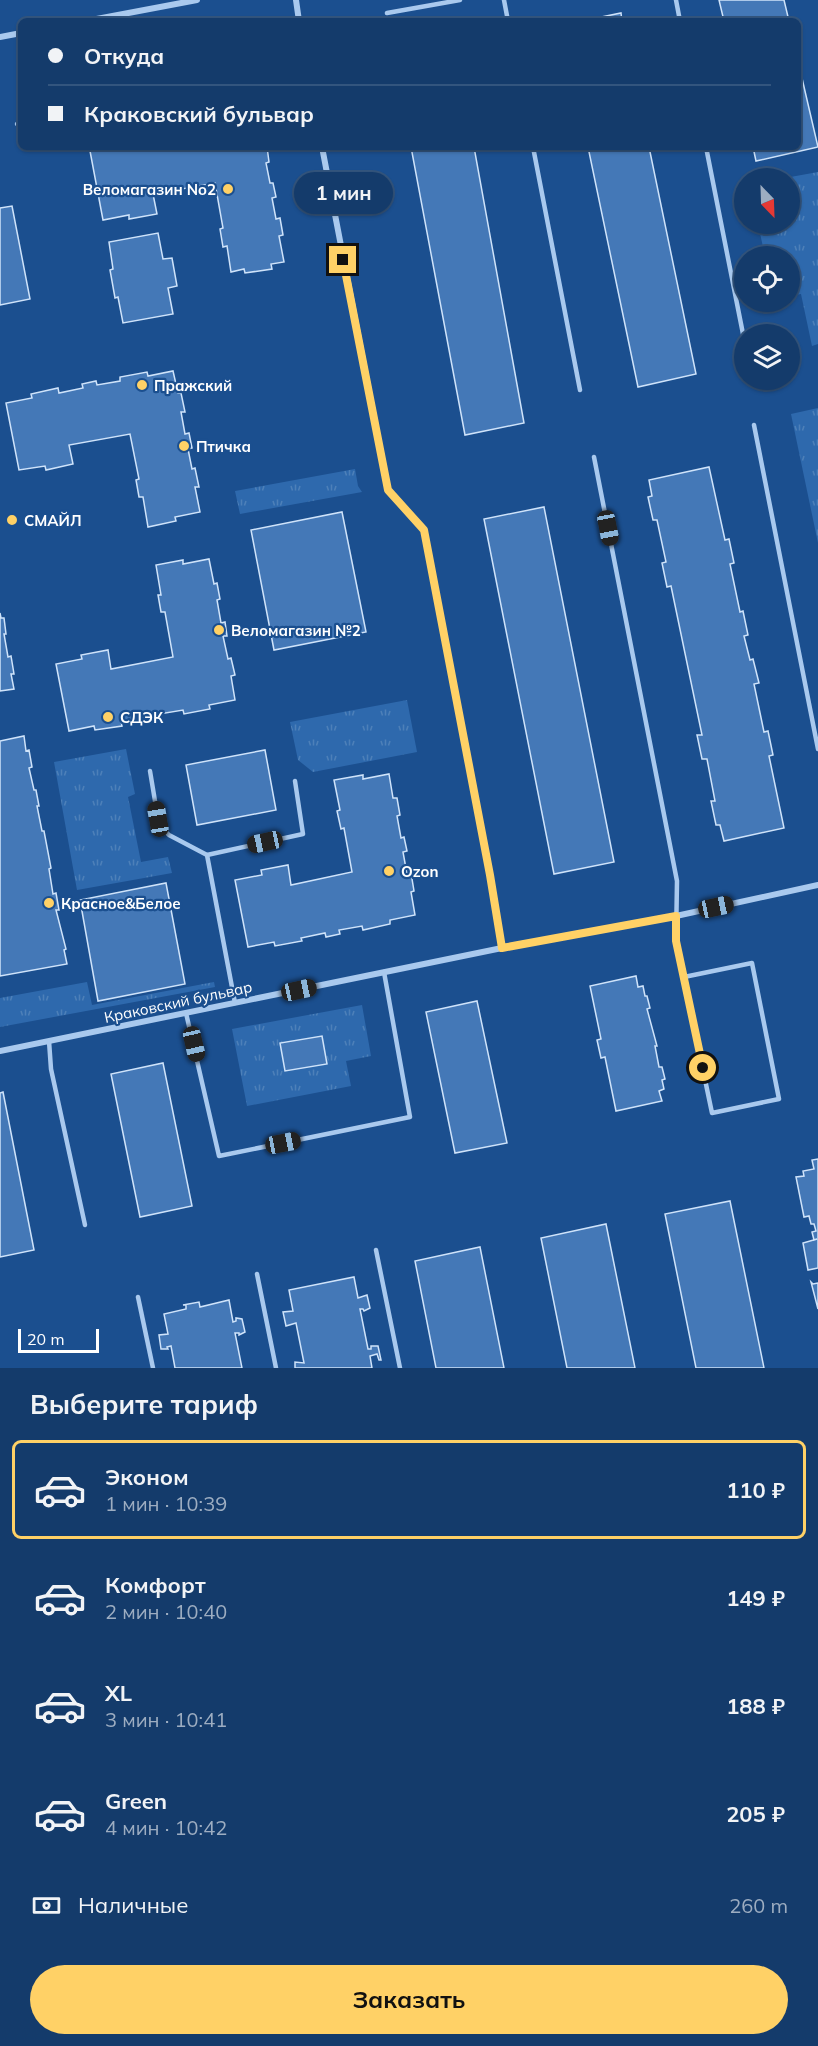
<!DOCTYPE html>
<html lang="ru">
<head>
<meta charset="utf-8">
<style>
	body { margin:0; font-family:Mulish,sans-serif; background:#214673; color:#f1f3f6; height:100vh; display:flex; flex-direction:column; font-size:22px; white-space:nowrap }
	* { box-sizing:border-box; margin:0 }
	p { font-size:20px; color:#9dadc1 }
	.icon { flex:none; width:33px; height:33px; fill:none; stroke:currentColor; stroke-width:2; stroke-linecap:round; stroke-linejoin:round }
	.map { position:relative; height:1368px; overflow:hidden }
	.drawer { display:flex; flex-direction:column; background:#143b6b; flex:1 }
	.drawer>* { flex:none }
	.guide { position:absolute; left:18px; top:18px; width:783px; height:132px; border-radius:9px; box-shadow:0 2px 4px #0004,0 0 0 2px #33557e; display:grid; align-content:center; height:132px; padding:0 30px; background:#143b6b }
	.needle { width:39px; rotate:157deg }
	.buttons { position:absolute; left:734px; top:168px; display:grid; gap:12px }
	.buttons a { display:grid; place-items:center; width:66px; height:66px; border-radius:50%; background:#143b6b; box-shadow:0 2px 4px #0004,0 0 0 2px #33557e; font-size:30px }
	.scale { position:absolute; left:18px; bottom:15px; width:81px; box-sizing:border-box; padding-left:6px; border:3px solid #fff; border-top:0; font-size:16px; line-height:21px; white-space:nowrap; color:#fff; -webkit-text-stroke:4px #1b4f8f; paint-order:stroke }
	.end { position:absolute; width:27px; height:27px; margin:-14px; border:8px solid #ffd166; background:#111; box-shadow:0 0 0 3px #111 }
	.from { border-radius:50% }
	.bubble { position:absolute; height:42px; border-radius:21px; background:#143b6b; box-shadow:0 2px 4px #0004,0 0 0 2px #33557e; font-size:20px; font-weight:700; line-height:42px; text-align:center }
	.car { position:absolute; width:18px; height:36px; margin:-18px -9px; border-radius:8px; box-shadow:0 0 4px 2px #0007; background:linear-gradient(#222 24%,#8ab4d8 0 40%,#222 0 76%,#8ab4d8 0 86%,#222 0) }
	.guide b { display:flex; align-items:center; gap:21px; height:57px; font-size:22px }
	.guide b+b { border-top:2px solid #33557e }
	.guide i { width:15px; height:15px; background:#f1f3f6 }
	ul { padding:0; list-style:none }
	li { display:flex; align-items:center; gap:18px; height:99px; margin:0 12px 9px; padding:0 18px; border:3px solid transparent; border-radius:9px }
	li div { flex:1 }
	li b { display:block; font-size:22px }
	li em { font-style:normal; font-weight:700 }
	li.current { border-color:#ffd166 }
	li>.icon { width:54px; height:54px; stroke-width:1.5 }
	h2 { padding:0 30px; font-size:27px; line-height:72px }
	.pay { display:flex; align-items:center; gap:15px; height:66px; padding:0 30px; font-size:22px }
	.pay p { margin-inline-start:auto }
	.action { display:flex; gap:12px; margin-top:auto; padding:12px 30px }
	.action a { flex:1; height:69px; border-radius:36px; background:#ffd166; color:#111; font-size:24px; font-weight:700; line-height:69px; text-align:center }
	.map>svg:first-child { display:block }
</style>
</head>
<body>
<div class="map">
<svg width="818" height="1368" viewBox="0 0 818 1368">
	<defs>
		<pattern id="grass-tufts" width="24" height="20" patternUnits="userSpaceOnUse" patternTransform="scale(1.5)"><rect width="24" height="20" fill="#2e69ad"/><path d="M3 7l-1-3M5 7V3M7 7l1-3M15 17l-1-3M17 17v-4M19 17l1-3" fill="none" stroke="#4d80b9"/></pattern>
	</defs>
	<rect width="100%" height="100%" fill="#1b4f8f"/>
	<g fill="url(#grass-tufts)">
		<path d="M 818,172 L 818,344 L 812,346 L 801,294 L 789,296 L 789,256 L 765,256 L 758,224 L 789,224 L 789,178 L 785,178 Z"/>
		<path d="M 818,408 L 818,543 L 791,414 Z"/>
		<path d="M 355,469 L 358,486 L 362,492 L 240,514 L 235,491 Z"/>
		<path d="M 407,700 L 417,752 L 313,772 L 298,760 L 290,722 Z"/>
		<path d="M 126,749 L 135,794 L 128,797 L 141,862 L 168,857 L 172,873 L 77,890 L 54,762 Z"/>
		<path d="M 87,982 L 92,1005 L 214,982 L 215,987 L 0,1027 L 0,998 Z"/>
		<path d="M 362,1005 L 371,1056 L 346,1061 L 351,1086 L 247,1106 L 232,1029 Z"/>
	</g>
	<g fill="#4478b7" stroke="#cfe3fa" stroke-width="1.5">
		<path d="M 719,0 L 784,0 L 789,21 L 724,21 Z"/>
		<path d="M 621,13 L 622,21 L 582,21 Z"/>
		<path d="M 798,61 L 818,147 L 756,161 L 753,147 L 798,147 Z"/>
		<path d="M 112,147 L 267,147 L 269,162 L 266,163 L 270,183 L 273,183 L 276,197 L 272,198 L 276,219 L 280,218 L 283,235 L 279,236 L 284,262 L 271,264 L 272,269 L 245,273 L 244,269 L 231,272 L 227,246 L 223,247 L 220,229 L 223,228 L 215,183 L 153,194 L 157,214 L 129,219 L 129,215 L 103,220 L 90,151 Z"/>
		<path d="M 411,147 L 474,147 L 524,423 L 465,435 Z"/>
		<path d="M 588,147 L 649,147 L 696,374 L 638,387 Z"/>
		<path d="M 12,206 L 30,299 L 0,305 L 0,208 Z"/>
		<path d="M 158,233 L 163,259 L 172,258 L 177,286 L 168,288 L 173,314 L 123,323 L 118,297 L 115,298 L 110,270 L 113,269 L 109,242 Z"/>
		<path d="M 173,371 L 178,393 L 181,393 L 185,412 L 181,412 L 185,434 L 189,433 L 192,448 L 188,449 L 192,469 L 195,468 L 199,487 L 195,487 L 200,512 L 175,517 L 176,521 L 148,527 L 143,497 L 139,497 L 136,480 L 139,479 L 130,434 L 69,445 L 73,464 L 46,470 L 45,466 L 19,470 L 6,403 L 32,398 L 31,394 L 58,388 L 59,393 L 83,388 L 82,384 L 96,381 L 97,385 L 120,381 L 120,377 L 147,372 L 148,376 Z"/>
		<path d="M 709,467 L 725,540 L 729,539 L 734,563 L 730,564 L 740,612 L 743,611 L 748,635 L 744,636 L 750,660 L 753,659 L 759,683 L 754,684 L 764,732 L 768,731 L 773,755 L 769,756 L 784,828 L 724,841 L 720,825 L 716,825 L 711,801 L 715,801 L 707,759 L 702,759 L 697,735 L 702,735 L 671,586 L 667,587 L 662,563 L 666,562 L 657,520 L 653,520 L 648,497 L 652,496 L 649,480 Z"/>
		<path d="M 544,507 L 614,862 L 554,874 L 484,519 Z"/>
		<path d="M 342,512 L 366,632 L 274,650 L 251,530 Z"/>
		<path d="M 209,559 L 214,584 L 217,583 L 220,599 L 217,600 L 221,623 L 225,622 L 227,636 L 223,636 L 228,659 L 231,658 L 235,675 L 231,676 L 235,700 L 209,705 L 210,709 L 184,714 L 183,710 L 159,714 L 160,718 L 146,721 L 145,717 L 121,721 L 122,726 L 95,730 L 94,726 L 69,731 L 56,664 L 82,659 L 81,655 L 108,650 L 111,669 L 173,657 L 165,612 L 161,612 L 158,595 L 161,595 L 156,565 L 183,560 L 183,564 Z"/>
		<path d="M 0,613 L 1,618 L 4,618 L 6,634 L 4,634 L 8,657 L 11,656 L 14,674 L 11,674 L 14,689 L 0,691 Z"/>
		<path d="M 24,736 L 26,751 L 29,750 L 32,767 L 29,768 L 34,790 L 36,790 L 39,806 L 37,806 L 42,831 L 44,831 L 51,868 L 49,869 L 53,894 L 56,893 L 59,910 L 56,910 L 66,949 L 64,950 L 67,964 L 0,976 L 0,741 Z"/>
		<path d="M 265,750 L 276,810 L 197,825 L 186,765 Z"/>
		<path d="M 389,774 L 393,798 L 397,798 L 400,815 L 397,816 L 401,838 L 404,837 L 407,851 L 403,852 L 407,874 L 411,873 L 414,891 L 411,892 L 415,915 L 390,920 L 390,924 L 363,930 L 362,926 L 339,930 L 340,934 L 326,937 L 325,933 L 301,938 L 302,941 L 275,946 L 274,942 L 248,947 L 235,880 L 262,875 L 261,870 L 288,865 L 291,885 L 352,872 L 344,828 L 341,829 L 337,811 L 340,810 L 334,780 L 363,775 L 363,779 Z"/>
		<path d="M 166,883 L 185,984 L 98,1001 L 80,900 Z"/>
		<path d="M 636,976 L 638,987 L 643,986 L 645,996 L 647,996 L 650,1008 L 647,1009 L 657,1046 L 655,1046 L 659,1067 L 662,1067 L 665,1079 L 662,1080 L 664,1089 L 659,1091 L 662,1101 L 616,1111 L 605,1057 L 601,1058 L 597,1040 L 601,1039 L 590,986 Z"/>
		<path d="M 477,1001 L 507,1143 L 455,1153 L 426,1012 Z"/>
		<path d="M 322,1036 L 327,1064 L 285,1071 L 280,1043 Z"/>
		<path d="M 163,1063 L 192,1206 L 140,1217 L 111,1074 Z"/>
		<path d="M 3,1092 L 34,1250 L 0,1257 L 0,1093 Z"/>
		<path d="M 818,1159 L 818,1268 L 808,1270 L 803,1243 L 817,1239 L 814,1240 L 812,1232 L 816,1231 L 814,1224 L 811,1224 L 809,1216 L 804,1217 L 796,1177 L 804,1176 L 803,1171 L 814,1169 L 812,1160 Z"/>
		<path d="M 730,1201 L 764,1368 L 696,1368 L 665,1214 Z"/>
		<path d="M 606,1224 L 635,1368 L 567,1368 L 541,1238 Z"/>
		<path d="M 480,1247 L 504,1368 L 436,1368 L 415,1261 Z"/>
		<path d="M 354,1277 L 358,1298 L 367,1295 L 370,1308 L 364,1311 L 363,1309 L 360,1309 L 368,1349 L 371,1349 L 371,1346 L 378,1346 L 381,1360 L 379,1360 L 377,1354 L 370,1356 L 372,1368 L 295,1368 L 295,1362 L 304,1363 L 296,1323 L 286,1326 L 283,1312 L 293,1311 L 289,1290 Z"/>
		<path d="M 811,1282 L 813,1284 L 818,1283 L 818,1309 Z"/>
		<path d="M 229,1300 L 233,1322 L 236,1321 L 236,1318 L 242,1319 L 245,1332 L 239,1335 L 239,1333 L 235,1333 L 242,1368 L 175,1368 L 171,1346 L 167,1347 L 168,1349 L 161,1349 L 159,1335 L 168,1334 L 164,1314 L 186,1309 L 186,1305 L 183,1305 L 199,1302 L 200,1307 Z"/>
	</g>
	<g fill="none" stroke-linecap="round" stroke-linejoin="round">
		<g stroke="#a9c9ee" stroke-width="4.5">
			<path d="M 504,0 L 508,21"/>
			<path d="M 676,0 L 680,21"/>
			<path d="M 387,13 L 460,0"/>
			<path d="M 17,124 L 21,123"/>
			<path d="M 533,147 L 580,390"/>
			<path d="M 706,147 L 744,339"/>
			<path d="M 754,425 L 818,749"/>
			<path d="M 594,457 L 677,881 L 676,941 L 712,1113 L 779,1099 L 752,963 L 684,977"/>
			<path d="M 150,771 L 158,819 L 163,829 L 169,835 L 207,855 L 303,834 L 295,781"/>
			<path d="M 207,855 L 235,1003"/>
			<path d="M 186,1013 L 219,1156 L 410,1117 L 384,972"/>
			<path d="M 49,1041 L 51,1069 L 85,1225"/>
			<path d="M 376,1250 L 400,1368"/>
			<path d="M 257,1274 L 276,1368"/>
			<path d="M 138,1297 L 153,1368"/>
		</g>
		<g stroke="#a9c9ee" stroke-width="6">
			<path d="M 296,0 L 299,21"/>
			<path d="M 86,21 L 197,0"/>
			<path d="M 0,37 L 21,33"/>
			<path d="M 322,147 L 388,490 L 424,530 L 490,875 L 502,948"/>
			<path d="M 0,1051 L 502,948 L 676,916 L 818,885"/>
		</g>
	</g>
	<g fill="none" stroke-linecap="round" stroke-linejoin="round">
		<path stroke="#ffd166" stroke-width="8" d="M 343,260 L 388,490 L 424,530 L 490,875 L 502,948 L 676,916 L 676,941 L 703,1068"/>
	</g>
	<g fill="#ffd166" stroke="#1b4f8f" stroke-width="2">
		<circle cx="228" cy="189" r="6"/>
		<circle cx="142" cy="385" r="6"/>
		<circle cx="184" cy="446" r="6"/>
		<circle cx="12" cy="520" r="6"/>
		<circle cx="219" cy="630" r="6"/>
		<circle cx="108" cy="717" r="6"/>
		<circle cx="389" cy="871" r="6"/>
		<circle cx="49" cy="903" r="6"/>
	</g>
	<g text-anchor="middle" dominant-baseline="central" stroke-width="4.5" stroke-linejoin="round" paint-order="stroke">
		<g font-size="15" font-weight="bold" fill="#fff" stroke="#1b4f8f" text-anchor="start">
			<text x="216" y="189" text-anchor="end">Веломагазин No2</text>
			<text x="154" y="385">Пражский</text>
			<text x="196" y="446">Птичка</text>
			<text x="24" y="520">СМАЙЛ</text>
			<text x="231" y="630">Веломагазин №2</text>
			<text x="120" y="717">СДЭК</text>
			<text x="401" y="871">Ozon</text>
			<text x="61" y="903">Красное&amp;Белое</text>
		</g>
		<g font-size="15" fill="#fff" stroke="#1b4f8f">
			<text transform="translate(178 1002) rotate(-12)">Краковский бульвар</text>
		</g>
	</g>
</svg>
<div class="buttons">
<a><svg class="needle" viewBox="-14 -14 28 28"><path d="M0-13l5 13h-10z" fill="#e53935"/><path d="M0 13l5-13h-10z" fill="#9dadc1"/></svg></a>
<a><svg class="icon" aria-label="locate" viewBox="0 0 24 24"><circle cx="12" cy="12" r="6"/><path d="M12 2v4M12 18v4M2 12h4M18 12h4"/></svg></a>
<a><svg class="icon" aria-label="layers" viewBox="0 0 24 24"><path d="M12 4l9 5-9 5-9-5zM3 14l9 5 9-5"/></svg></a>
</div>
<div class="scale">20 m</div>
<i class="end from" style="left:703px;top:1068px"></i>
<i class="end" style="left:343px;top:260px"></i>
<div class="bubble" style="left:294px;top:172px;width:99px">1 мин</div>
<i class="car" style="left:608px;top:528px;rotate:169deg"></i>
<i class="car" style="left:158px;top:819px;rotate:350deg"></i>
<i class="car" style="left:265px;top:842px;rotate:258deg"></i>
<i class="car" style="left:716px;top:907px;rotate:78deg"></i>
<i class="car" style="left:299px;top:990px;rotate:78deg"></i>
<i class="car" style="left:194px;top:1044px;rotate:167deg"></i>
<i class="car" style="left:283px;top:1143px;rotate:79deg"></i>
<div class="guide">
<b><i class="from"></i>Откуда</b>
<b><i></i>Краковский бульвар</b>
</div>
</div>
<section class="drawer">
<h2>Выберите тариф</h2>
<ul>
<li class="current"><svg class="icon" aria-label="car" viewBox="0 0 24 24"><path d="M5 17H2v-5l4-1 3-4h7l3 4 3 1v5h-3M9 17h6M6 11h13"/><circle cx="7" cy="17" r="2"/><circle cx="17" cy="17" r="2"/></svg><div><b>Эконом</b><p>1 мин · 10:39</p></div><em>110 ₽</em></li>
<li><svg class="icon" aria-label="car" viewBox="0 0 24 24"><path d="M5 17H2v-5l4-1 3-4h7l3 4 3 1v5h-3M9 17h6M6 11h13"/><circle cx="7" cy="17" r="2"/><circle cx="17" cy="17" r="2"/></svg><div><b>Комфорт</b><p>2 мин · 10:40</p></div><em>149 ₽</em></li>
<li><svg class="icon" aria-label="car" viewBox="0 0 24 24"><path d="M5 17H2v-5l4-1 3-4h7l3 4 3 1v5h-3M9 17h6M6 11h13"/><circle cx="7" cy="17" r="2"/><circle cx="17" cy="17" r="2"/></svg><div><b>XL</b><p>3 мин · 10:41</p></div><em>188 ₽</em></li>
<li><svg class="icon" aria-label="car" viewBox="0 0 24 24"><path d="M5 17H2v-5l4-1 3-4h7l3 4 3 1v5h-3M9 17h6M6 11h13"/><circle cx="7" cy="17" r="2"/><circle cx="17" cy="17" r="2"/></svg><div><b>Green</b><p>4 мин · 10:42</p></div><em>205 ₽</em></li>
</ul>
<div class="pay"><svg class="icon" aria-label="cash" viewBox="0 0 24 24"><path d="M3 7h18v10H3z"/><circle cx="12" cy="12" r="2"/></svg>Наличные<p>260 m</p></div>
<div class="action"><a>Заказать</a></div>
</section>
</body>
</html>
